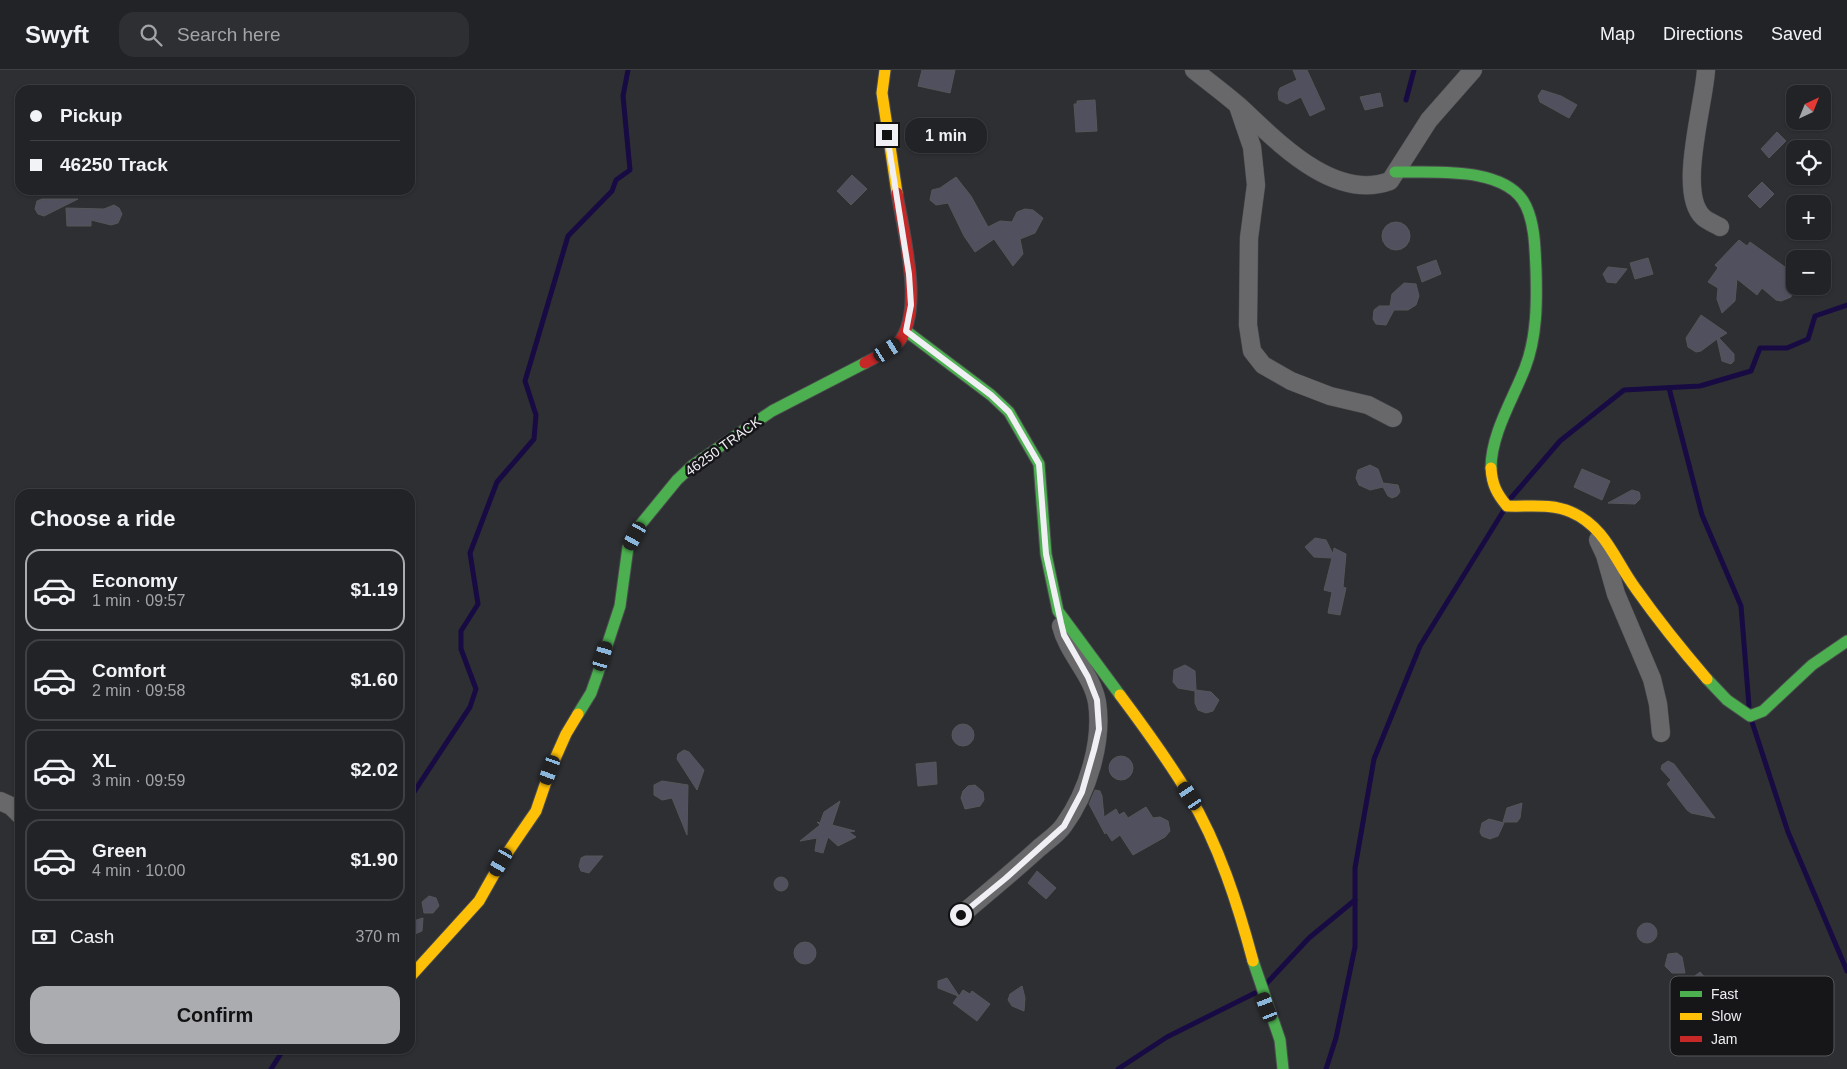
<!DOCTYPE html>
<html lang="en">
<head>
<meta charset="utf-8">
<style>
	body { margin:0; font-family:Arial,sans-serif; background:#2e2f32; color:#f1f3f6; height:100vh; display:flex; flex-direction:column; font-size:19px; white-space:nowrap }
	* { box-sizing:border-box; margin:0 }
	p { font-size:16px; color:#a2a4a7 }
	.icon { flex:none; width:28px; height:28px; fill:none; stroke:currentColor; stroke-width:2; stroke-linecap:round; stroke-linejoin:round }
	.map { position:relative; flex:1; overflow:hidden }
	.sheet { position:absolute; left:15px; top:419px; width:400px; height:565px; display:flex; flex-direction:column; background:#222326; border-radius:15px; box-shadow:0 1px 4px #0004,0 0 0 1px #3f4043 }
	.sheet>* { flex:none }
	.banner { position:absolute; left:15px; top:15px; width:400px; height:110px; border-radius:15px; box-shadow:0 1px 4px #0004,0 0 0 1px #3f4043; display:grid; align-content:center; height:110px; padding:0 15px; background:#222326 }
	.needle { width:32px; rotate:43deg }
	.controls { position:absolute; left:1786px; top:15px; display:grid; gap:10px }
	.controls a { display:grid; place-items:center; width:45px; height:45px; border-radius:10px; background:#222326; box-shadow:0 1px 4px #0004,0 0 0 1px #3f4043; font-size:25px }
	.end { position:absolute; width:22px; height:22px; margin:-11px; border:6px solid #efeff4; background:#111; box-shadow:0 0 0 2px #111 }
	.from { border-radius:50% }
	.bubble { position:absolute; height:35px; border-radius:15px; background:#222326; box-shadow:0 1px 4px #0004,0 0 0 1px #3f4043; font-size:16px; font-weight:600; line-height:35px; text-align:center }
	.car { position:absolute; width:15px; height:30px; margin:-15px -8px; border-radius:6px; box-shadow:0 0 4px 1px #0007; background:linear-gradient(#222 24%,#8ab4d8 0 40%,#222 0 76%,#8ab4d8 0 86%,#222 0) }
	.banner b { display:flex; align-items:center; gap:18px; height:48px; font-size:19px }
	.banner b+b { border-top:1px solid #3f4043 }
	.banner i { width:12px; height:12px; background:#f1f3f6 }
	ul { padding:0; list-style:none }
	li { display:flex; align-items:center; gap:15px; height:82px; margin:0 10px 8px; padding:0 5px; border:2px solid #3f4043; border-radius:15px }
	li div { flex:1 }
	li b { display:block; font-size:19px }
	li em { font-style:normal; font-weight:600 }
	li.selected { border-color:#abacb0 }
	li>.icon { width:45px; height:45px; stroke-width:1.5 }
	h2 { padding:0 15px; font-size:22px; line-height:60px }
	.pay { display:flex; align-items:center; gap:12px; height:55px; padding:0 15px; font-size:19px }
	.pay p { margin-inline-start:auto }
	.action { display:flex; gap:10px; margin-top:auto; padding:10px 15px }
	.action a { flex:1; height:58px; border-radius:15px; background:#abacb0; color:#111; font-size:20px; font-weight:600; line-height:58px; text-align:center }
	header { display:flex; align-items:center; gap:30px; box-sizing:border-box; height:70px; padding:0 25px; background:#222326; border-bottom:1px solid #3f4043 }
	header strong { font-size:24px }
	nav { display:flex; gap:28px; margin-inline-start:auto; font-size:18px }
	.search { width:350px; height:45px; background:#2e2f32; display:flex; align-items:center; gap:12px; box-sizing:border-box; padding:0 18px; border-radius:15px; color:#a2a4a7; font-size:19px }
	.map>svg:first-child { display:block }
</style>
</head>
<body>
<header>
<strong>Swyft</strong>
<div class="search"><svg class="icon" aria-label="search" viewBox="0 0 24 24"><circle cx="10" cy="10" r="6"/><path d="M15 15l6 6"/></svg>Search here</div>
<nav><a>Map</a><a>Directions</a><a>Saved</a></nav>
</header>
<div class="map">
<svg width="1847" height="999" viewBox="0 0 1847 999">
	<rect width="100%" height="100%" fill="#2e2f33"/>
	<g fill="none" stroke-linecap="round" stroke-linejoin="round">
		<g stroke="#180b43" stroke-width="5">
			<path d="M 1406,30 L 1414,0"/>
			<path d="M 1669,318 L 1702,445 L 1741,536 L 1749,636"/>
			<path d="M 1511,428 L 1560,371 L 1624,320 L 1700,316 L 1751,301 L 1760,278 L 1787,278 L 1808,269 L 1815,246 L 1847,235"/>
			<path d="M 1752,652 L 1788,762 L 1847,901"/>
			<path d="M 410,728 L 470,637 L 476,619 L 461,579 L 461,561 L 478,534 L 470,483 L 497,412 L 534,369 L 536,345 L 525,311 L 568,166 L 612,121 L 616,110 L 630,100 L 623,26 L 628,0"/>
			<path d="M 1267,913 L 1309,868 L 1355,830"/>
			<path d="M 271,999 L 284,979"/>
			<path d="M 1118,999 L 1167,967 L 1255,923"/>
			<path d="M 1326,999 L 1336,968 L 1355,877 L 1355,798 L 1374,689 L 1420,576 L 1504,440"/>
		</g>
	</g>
	<g fill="#50505e" stroke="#565659">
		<path d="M 922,0 L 955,0 L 950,23 L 918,16 Z"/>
		<path d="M 1293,0 L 1307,0 L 1325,39 L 1310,46 L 1301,27 L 1287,34 L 1279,30 L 1278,23 L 1280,18 L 1297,10 Z"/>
		<path d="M 1542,20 L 1561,26 L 1577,35 L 1569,48 L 1540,32 L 1538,26 Z"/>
		<path d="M 1380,23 L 1383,36 L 1365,40 L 1360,27 Z"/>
		<path d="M 1095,30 L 1097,61 L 1076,62 L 1074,34 L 1077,34 L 1077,31 Z"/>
		<path d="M 1777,62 L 1786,71 L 1769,88 L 1761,79 Z"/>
		<path d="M 852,105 L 867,119 L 851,135 L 837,121 Z"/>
		<path d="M 956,107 L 971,126 L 988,157 L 1000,151 L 1012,152 L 1017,142 L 1025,139 L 1033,140 L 1043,148 L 1035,163 L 1020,169 L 1023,184 L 1013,196 L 994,169 L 975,182 L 964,166 L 948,133 L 936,135 L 930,130 L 932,120 L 940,118 Z"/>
		<path d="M 1762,112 L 1774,124 L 1760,138 L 1748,126 Z"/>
		<path d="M 42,129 L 78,129 L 44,146 L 38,144 L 35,139 L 37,131 Z"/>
		<path d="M 114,135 L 119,138 L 122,144 L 118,153 L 111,155 L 91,150 L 91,156 L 67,156 L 66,138 L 104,139 Z"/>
		<circle cx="1396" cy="166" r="14"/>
		<path d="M 1739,170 L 1747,176 L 1750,172 L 1792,202 L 1789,207 L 1793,217 L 1791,227 L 1781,231 L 1776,230 L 1762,218 L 1757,225 L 1737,209 L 1735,231 L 1722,243 L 1717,229 L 1718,218 L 1708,212 L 1718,198 L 1715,195 Z"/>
		<path d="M 1648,188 L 1653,204 L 1635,209 L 1630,193 Z"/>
		<path d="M 1436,190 L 1441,204 L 1422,212 L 1417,197 Z"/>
		<path d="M 1608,197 L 1627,199 L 1616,213 L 1607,212 L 1603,204 Z"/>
		<path d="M 1404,213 L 1416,214 L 1419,226 L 1416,235 L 1408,240 L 1394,240 L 1386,255 L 1376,254 L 1373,249 L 1374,240 L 1379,236 L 1390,236 L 1392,224 Z"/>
		<path d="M 1701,245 L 1727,263 L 1719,268 L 1734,284 L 1734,291 L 1731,294 L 1722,291 L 1717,269 L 1701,281 L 1696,282 L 1688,277 L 1686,268 Z"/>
		<path d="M 1370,395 L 1378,399 L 1383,413 L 1398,415 L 1400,422 L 1397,426 L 1392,428 L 1388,426 L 1383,417 L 1370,420 L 1359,415 L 1356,408 L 1358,400 Z"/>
		<path d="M 1582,399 L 1610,411 L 1602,430 L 1574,417 Z"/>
		<path d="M 1632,420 L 1639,422 L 1640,425 L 1640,429 L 1635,434 L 1608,433 Z"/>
		<path d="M 1315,468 L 1326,470 L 1333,484 L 1334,478 L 1346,484 L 1343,517 L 1346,518 L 1340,545 L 1328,543 L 1332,522 L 1324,520 L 1332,488 L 1314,487 L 1305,477 Z"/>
		<path d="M 1185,595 L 1195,601 L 1196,620 L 1211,622 L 1219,630 L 1213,641 L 1206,643 L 1198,640 L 1195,633 L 1195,621 L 1178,618 L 1173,612 L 1174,600 Z"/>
		<circle cx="963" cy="665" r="11"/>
		<path d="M 684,680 L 689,682 L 704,700 L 697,720 L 677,689 L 678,684 Z"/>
		<circle cx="1121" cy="698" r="12"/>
		<path d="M 1668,691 L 1674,694 L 1715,748 L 1691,743 L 1687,740 L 1667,714 L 1671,710 L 1661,699 L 1662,695 Z"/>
		<path d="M 936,692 L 937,714 L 918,716 L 916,694 Z"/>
		<path d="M 662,711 L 688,715 L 687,765 L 672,728 L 662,730 L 654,725 L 654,715 Z"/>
		<path d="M 975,715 L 983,722 L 984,730 L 980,736 L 965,739 L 961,728 L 963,721 L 968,716 Z"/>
		<path d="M 1095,720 L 1100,721 L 1102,726 L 1104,747 L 1116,739 L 1119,745 L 1124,742 L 1128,748 L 1146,737 L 1153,748 L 1160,747 L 1168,751 L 1170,761 L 1165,767 L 1133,785 L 1120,765 L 1112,771 L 1106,762 L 1105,764 L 1089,734 Z"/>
		<path d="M 840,731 L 832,755 L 855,761 L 849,762 L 856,767 L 838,776 L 828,767 L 823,783 L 815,781 L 817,768 L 800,771 L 820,755 L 817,752 L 820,753 L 824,742 Z"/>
		<path d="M 1522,733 L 1520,748 L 1517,752 L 1503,752 L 1507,738 Z"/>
		<path d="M 1489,749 L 1504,753 L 1498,766 L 1490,769 L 1482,766 L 1480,762 L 1482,753 Z"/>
		<path d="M 585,786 L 603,786 L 589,803 L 581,801 L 579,796 L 581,788 Z"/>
		<path d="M 1037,801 L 1056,818 L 1046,829 L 1028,813 Z"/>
		<circle cx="781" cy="814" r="7"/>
		<path d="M 429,826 L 436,828 L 439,836 L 433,843 L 424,843 L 422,832 Z"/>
		<path d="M 423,848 L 422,861 L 410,866 L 410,852 Z"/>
		<circle cx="1647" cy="863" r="10"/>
		<circle cx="805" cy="883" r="11"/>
		<path d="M 1677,883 L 1682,887 L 1685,903 L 1672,903 L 1665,896 L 1668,884 Z"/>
		<path d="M 1700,902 L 1716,920 L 1702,932 L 1686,913 Z"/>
		<path d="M 947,908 L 959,926 L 963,920 L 970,924 L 972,921 L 990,934 L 977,951 L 953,933 L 958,926 L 938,918 L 938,911 Z"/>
		<path d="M 1022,916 L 1025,928 L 1024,941 L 1012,936 L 1008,930 L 1010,924 Z"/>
	</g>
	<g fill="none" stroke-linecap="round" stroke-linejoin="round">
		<g stroke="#4b4b4e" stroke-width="19">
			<g id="street">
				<path d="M 1194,0 C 1209,12 1224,23 1239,36 C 1276,70 1333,132 1390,111 L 1429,50 L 1473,0"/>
				<path d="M 1706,0 C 1704,35 1677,123 1703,147 C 1707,151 1715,154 1720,157"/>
				<path d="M 1238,36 L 1252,77 L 1256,115 L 1249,168 L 1248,255 L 1252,281 L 1263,295 L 1291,311 L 1330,326 L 1368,335 L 1393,348"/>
				<path d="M 1598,470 L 1605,485 L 1616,524 L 1652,609 L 1658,634 L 1661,663"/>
				<path d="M 0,731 L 11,736 L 20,745"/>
				<path d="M 961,845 C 987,823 1014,801 1039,778 C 1047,771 1058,764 1064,755 C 1088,722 1103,671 1097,632 C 1092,604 1068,584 1061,556"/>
			</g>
		</g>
		<g stroke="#4b4b4e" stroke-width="13">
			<g id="fast">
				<path d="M 1395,102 C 1431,103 1507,95 1526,136 C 1535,155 1535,179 1536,200 C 1537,232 1537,267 1525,298 C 1513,329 1491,364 1491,398"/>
				<path d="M 906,261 L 991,325 L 1009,342 L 1039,394 L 1046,484 L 1058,541 L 1120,625"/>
				<path d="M 1707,609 L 1727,630 L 1750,646 L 1763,641 L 1812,595 L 1847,571"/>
				<path d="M 578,644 L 591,623 L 597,606 L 620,536 L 628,477 L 641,454 L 677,410 L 693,395 L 772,341 L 865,293"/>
				<path d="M 1253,891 L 1280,970 L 1283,999"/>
			</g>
		</g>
		<g stroke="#4b4b4e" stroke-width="13">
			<g id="slow">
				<path d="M 885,0 L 882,23 L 897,123"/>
				<path d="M 1491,398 C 1492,415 1497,424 1507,436 C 1528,437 1551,433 1571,442 C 1606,457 1615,491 1636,519 C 1658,550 1682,580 1707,609"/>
				<path d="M 1120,625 C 1144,657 1168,690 1189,725 C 1219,775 1238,835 1253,891"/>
				<path d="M 410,907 L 479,831 L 501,792 L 536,741 L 550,700 L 566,664 L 578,644"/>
			</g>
		</g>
		<g stroke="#4b4b4e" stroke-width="13">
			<path id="jam" d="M 865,293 C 876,287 890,281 898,273 C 925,242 903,161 897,123"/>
		</g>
		<use href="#street" stroke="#68686a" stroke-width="18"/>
		<use href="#fast" stroke="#4caf50" stroke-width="11"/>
		<use href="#slow" stroke="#ffc107" stroke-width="11"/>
		<use href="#jam" stroke="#c62828" stroke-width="11"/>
	</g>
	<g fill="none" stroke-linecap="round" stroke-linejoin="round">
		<path stroke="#efeff4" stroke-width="6" d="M 887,65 L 909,204 L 911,235 L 906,261 L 991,325 L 1009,342 L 1039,394 L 1046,484 L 1061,553 L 1064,565 L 1088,607 L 1097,630 L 1099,659 L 1094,680 L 1082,722 L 1064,756 L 1006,808 L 961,845"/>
	</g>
	<g text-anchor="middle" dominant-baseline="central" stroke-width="5" stroke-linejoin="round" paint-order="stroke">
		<g font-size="14" fill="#efeff4" stroke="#161619">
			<text transform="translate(723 376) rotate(-36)">46250 TRACK</text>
		</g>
	</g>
	<rect x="1670" y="906" width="164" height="80" rx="8" fill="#161619" stroke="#57575b" stroke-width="1"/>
	<rect x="1680" y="921" width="22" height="6" fill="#4caf50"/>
	<rect x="1680" y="943" width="22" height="7" fill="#ffc107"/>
	<rect x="1680" y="966" width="22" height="6" fill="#c62828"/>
	<g font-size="14" fill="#efeff4">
		<text x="1711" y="929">Fast</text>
		<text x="1711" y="951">Slow</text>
		<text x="1711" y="974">Jam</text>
	</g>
</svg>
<div class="controls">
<a><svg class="needle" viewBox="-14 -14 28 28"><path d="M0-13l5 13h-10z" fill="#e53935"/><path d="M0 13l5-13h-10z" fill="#a2a4a7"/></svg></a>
<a><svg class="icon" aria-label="locate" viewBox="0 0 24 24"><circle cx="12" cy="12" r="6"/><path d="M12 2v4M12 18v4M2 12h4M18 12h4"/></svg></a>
<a>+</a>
<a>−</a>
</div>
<i class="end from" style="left:961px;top:845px"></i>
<i class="end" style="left:887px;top:65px"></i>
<div class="bubble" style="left:905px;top:48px;width:82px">1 min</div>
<i class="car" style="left:888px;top:280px;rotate:57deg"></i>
<i class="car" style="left:635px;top:466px;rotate:209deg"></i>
<i class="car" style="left:603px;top:586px;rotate:17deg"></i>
<i class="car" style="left:550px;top:700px;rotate:200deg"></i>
<i class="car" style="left:1190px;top:726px;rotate:327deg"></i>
<i class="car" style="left:501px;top:792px;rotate:210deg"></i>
<i class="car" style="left:1267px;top:937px;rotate:339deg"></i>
<div class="banner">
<b><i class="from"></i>Pickup</b>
<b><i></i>46250 Track</b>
</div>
<section class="sheet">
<h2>Choose a ride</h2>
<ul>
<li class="selected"><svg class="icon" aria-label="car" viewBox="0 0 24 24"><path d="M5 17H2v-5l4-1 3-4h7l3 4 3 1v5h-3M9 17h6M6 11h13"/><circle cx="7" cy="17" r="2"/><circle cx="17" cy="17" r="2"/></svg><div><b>Economy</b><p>1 min · 09:57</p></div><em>$1.19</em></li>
<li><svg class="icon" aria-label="car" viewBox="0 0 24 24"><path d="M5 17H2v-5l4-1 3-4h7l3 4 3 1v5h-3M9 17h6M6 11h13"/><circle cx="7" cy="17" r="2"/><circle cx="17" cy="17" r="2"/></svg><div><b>Comfort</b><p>2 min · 09:58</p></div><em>$1.60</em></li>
<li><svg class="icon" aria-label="car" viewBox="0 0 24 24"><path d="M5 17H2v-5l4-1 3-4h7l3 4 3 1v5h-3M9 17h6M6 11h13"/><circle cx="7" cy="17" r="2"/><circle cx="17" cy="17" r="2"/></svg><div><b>XL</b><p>3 min · 09:59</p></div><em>$2.02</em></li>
<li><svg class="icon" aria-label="car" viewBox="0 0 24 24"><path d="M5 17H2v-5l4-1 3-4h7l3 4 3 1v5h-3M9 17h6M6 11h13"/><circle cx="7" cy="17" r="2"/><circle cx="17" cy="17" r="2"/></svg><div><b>Green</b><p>4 min · 10:00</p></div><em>$1.90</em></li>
</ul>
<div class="pay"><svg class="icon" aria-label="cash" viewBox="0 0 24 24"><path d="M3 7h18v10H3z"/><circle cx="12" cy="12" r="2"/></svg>Cash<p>370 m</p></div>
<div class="action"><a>Confirm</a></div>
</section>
</div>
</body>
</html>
